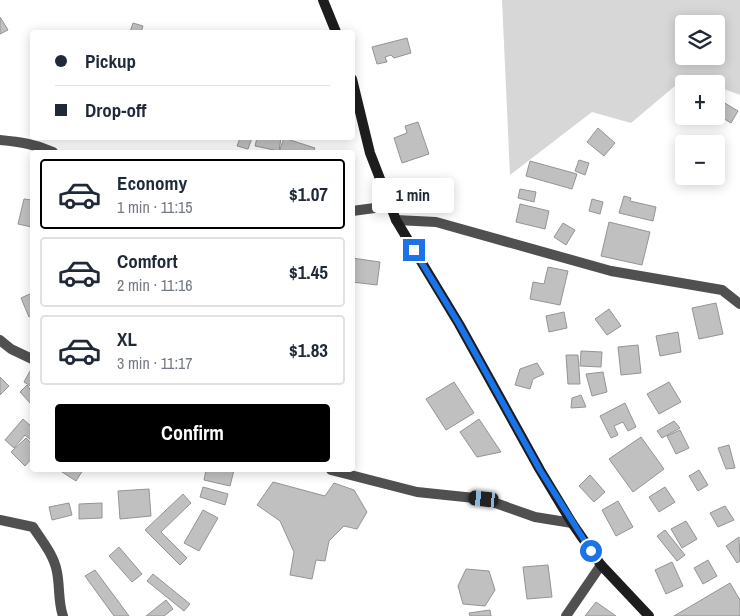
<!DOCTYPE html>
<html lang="en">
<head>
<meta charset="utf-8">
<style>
	body { margin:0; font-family:"Archivo Narrow",sans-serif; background:#f6f6f7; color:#1f2937; height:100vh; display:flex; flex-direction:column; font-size:19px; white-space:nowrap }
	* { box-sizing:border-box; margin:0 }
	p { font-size:16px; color:#747a83 }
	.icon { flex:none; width:28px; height:28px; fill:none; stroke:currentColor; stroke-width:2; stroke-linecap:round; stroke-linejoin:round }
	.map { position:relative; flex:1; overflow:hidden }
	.side { position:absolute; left:30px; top:150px; width:325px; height:322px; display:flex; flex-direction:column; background:#fff; border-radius:5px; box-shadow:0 2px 12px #0003 }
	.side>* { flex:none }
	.guide { position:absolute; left:30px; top:30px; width:325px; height:110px; border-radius:5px; box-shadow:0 2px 12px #0003; display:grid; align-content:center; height:110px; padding:0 25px; background:#fff }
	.tools { position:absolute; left:675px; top:15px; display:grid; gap:10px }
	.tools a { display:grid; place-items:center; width:50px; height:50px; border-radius:5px; background:#fff; box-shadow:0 2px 12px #0003; font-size:25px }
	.end { position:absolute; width:22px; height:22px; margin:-11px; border:6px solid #1a73e8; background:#fff; box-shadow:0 0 0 2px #fff }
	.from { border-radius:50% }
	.bubble { position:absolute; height:35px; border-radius:5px; background:#fff; box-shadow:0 2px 12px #0003; font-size:16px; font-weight:800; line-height:35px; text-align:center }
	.car { position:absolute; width:15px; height:30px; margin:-15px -8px; border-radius:6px; box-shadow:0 0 4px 1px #0007; background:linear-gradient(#222 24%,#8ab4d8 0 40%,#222 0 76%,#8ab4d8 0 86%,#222 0) }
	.guide b { display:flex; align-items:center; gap:18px; height:48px; font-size:19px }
	.guide b+b { border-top:1px solid #e0e1e3 }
	.guide i { width:12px; height:12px; background:#1f2937 }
	ul { padding:9px 0 0; list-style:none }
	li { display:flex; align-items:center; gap:15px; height:70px; margin:0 10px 8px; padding:0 15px; border:2px solid #e0e1e3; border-radius:5px }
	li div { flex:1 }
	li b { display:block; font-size:19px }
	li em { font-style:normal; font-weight:800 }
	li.selected { border-color:#000 }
	li>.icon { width:45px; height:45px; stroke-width:1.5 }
	.button { display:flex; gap:10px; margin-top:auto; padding:10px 25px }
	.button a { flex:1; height:58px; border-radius:5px; background:#000; color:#fff; font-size:20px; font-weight:800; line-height:58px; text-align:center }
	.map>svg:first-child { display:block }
</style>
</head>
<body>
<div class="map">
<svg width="740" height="616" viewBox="0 0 740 616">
	<rect width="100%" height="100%" fill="#fff"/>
	<path fill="#d7d7d7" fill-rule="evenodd" d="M 502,0 L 740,0 L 740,95 L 716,86 L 716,84 L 712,84 L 688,75 L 631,123 L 592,112 L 510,175 ZM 684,24 L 716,24 L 716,56 L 684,56 Z"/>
	<g fill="#c0c0c0" stroke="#949494">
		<path d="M 0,17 L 8,30 L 0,34 Z"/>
		<path d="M 133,23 L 143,26 L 141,32 L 130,32 Z"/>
		<path d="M 407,38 L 411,53 L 394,58 L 391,55 L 385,57 L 387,62 L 377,64 L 372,47 Z"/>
		<path d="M 723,102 L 738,111 L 731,123 L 716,114 Z"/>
		<path d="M 418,122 L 429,154 L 402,163 L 394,138 L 407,133 L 405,126 Z"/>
		<path d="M 598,128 L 615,143 L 604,156 L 587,142 Z"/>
		<path d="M 240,138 L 252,138 L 248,149 L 237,146 Z"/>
		<path d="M 257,138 L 281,138 L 279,151 L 255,146 Z"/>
		<path d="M 284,138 L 315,148 L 313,152 L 279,152 Z"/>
		<path d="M 579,160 L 589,163 L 585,175 L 575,171 Z"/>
		<path d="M 530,161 L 577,174 L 572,189 L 526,176 Z"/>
		<path d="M 520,189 L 536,192 L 534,202 L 518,198 Z"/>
		<path d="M 624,196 L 631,198 L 630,201 L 656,207 L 653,221 L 619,213 Z"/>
		<path d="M 24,199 L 32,200 L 32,227 L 18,224 Z"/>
		<path d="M 592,199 L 603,202 L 600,214 L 589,211 Z"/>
		<path d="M 520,204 L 549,211 L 545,229 L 516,222 Z"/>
		<path d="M 609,222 L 650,232 L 642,265 L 601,256 Z"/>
		<path d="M 563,223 L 575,230 L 566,245 L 554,237 Z"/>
		<path d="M 352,258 L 380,262 L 377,285 L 352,282 Z"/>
		<path d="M 548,267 L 568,271 L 560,305 L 530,299 L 533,282 L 544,284 Z"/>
		<path d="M 32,293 L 32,315 L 29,317 L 21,298 Z"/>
		<path d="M 716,303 L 723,334 L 699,339 L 692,308 Z"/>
		<path d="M 609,309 L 621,326 L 607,335 L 595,319 Z"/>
		<path d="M 564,312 L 567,328 L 549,332 L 546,316 Z"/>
		<path d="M 678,332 L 681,352 L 660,356 L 656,336 Z"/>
		<path d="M 638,345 L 641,373 L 621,375 L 618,347 Z"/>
		<path d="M 581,351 L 602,352 L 601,367 L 580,366 Z"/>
		<path d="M 566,355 L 578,355 L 580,384 L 568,384 Z"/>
		<path d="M 537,363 L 544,374 L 533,379 L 530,389 L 515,385 L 520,369 Z"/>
		<path d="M 30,371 L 32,373 L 32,387 L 24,382 Z"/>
		<path d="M 603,372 L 607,392 L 592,396 L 586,374 Z"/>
		<path d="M 0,377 L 9,386 L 0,395 Z"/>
		<path d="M 454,382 L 474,413 L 446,430 L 426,399 Z"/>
		<path d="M 669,382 L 681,402 L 659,414 L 647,394 Z"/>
		<path d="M 27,385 L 32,392 L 32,405 L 20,392 Z"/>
		<path d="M 581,395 L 586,407 L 571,408 L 572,398 Z"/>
		<path d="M 625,403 L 636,427 L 628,431 L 623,422 L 614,426 L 618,435 L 611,438 L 600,416 Z"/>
		<path d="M 23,419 L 32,427 L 32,441 L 25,435 L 14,448 L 5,440 Z"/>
		<path d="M 479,419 L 501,452 L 477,457 L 460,432 Z"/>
		<path d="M 674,421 L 680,428 L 662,438 L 657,431 Z"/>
		<path d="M 680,430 L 689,448 L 676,454 L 667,436 Z"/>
		<path d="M 641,437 L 664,469 L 633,492 L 609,459 Z"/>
		<path d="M 26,438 L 32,444 L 32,458 L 25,466 L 11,452 Z"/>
		<path d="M 729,445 L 735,468 L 726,469 L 718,448 Z"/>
		<path d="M 59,470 L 83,470 L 76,481 Z"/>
		<path d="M 206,470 L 234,470 L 230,486 L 204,480 Z"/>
		<path d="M 699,470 L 708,485 L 698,491 L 689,476 Z"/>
		<path d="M 590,475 L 605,492 L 594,502 L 579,486 Z"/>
		<path d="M 273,482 L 325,496 L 334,483 L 354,490 L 367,512 L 357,529 L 344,526 L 329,541 L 325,561 L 316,560 L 312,579 L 290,575 L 294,552 L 280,521 L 257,505 Z"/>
		<path d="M 203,487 L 228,494 L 225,505 L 200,497 Z"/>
		<path d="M 665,487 L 675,502 L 659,512 L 649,497 Z"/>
		<path d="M 149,489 L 151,516 L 120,519 L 118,491 Z"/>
		<path d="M 183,494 L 191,503 L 161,532 L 187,558 L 180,565 L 145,530 Z"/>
		<path d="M 618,501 L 633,527 L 616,536 L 602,510 Z"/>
		<path d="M 69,503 L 72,515 L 52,520 L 49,507 Z"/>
		<path d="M 102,503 L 102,518 L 79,519 L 79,504 Z"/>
		<path d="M 725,506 L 734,520 L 718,527 L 710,513 Z"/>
		<path d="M 203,510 L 218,518 L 199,551 L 184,543 Z"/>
		<path d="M 686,521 L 697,539 L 682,548 L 671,529 Z"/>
		<path d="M 665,530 L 685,555 L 677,561 L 657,536 Z"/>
		<path d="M 739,537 L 740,561 L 737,563 L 726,546 Z"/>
		<path d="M 119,547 L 142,574 L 132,582 L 109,556 Z"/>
		<path d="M 708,560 L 717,576 L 703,584 L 694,568 Z"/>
		<path d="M 672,562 L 683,586 L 666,594 L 655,570 Z"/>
		<path d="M 548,565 L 552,597 L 527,599 L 523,567 Z"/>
		<path d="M 466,569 L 489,571 L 495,590 L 485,606 L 463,604 L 458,586 Z"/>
		<path d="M 95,570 L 129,616 L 114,616 L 85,576 Z"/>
		<path d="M 153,574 L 190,604 L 184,611 L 147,581 Z"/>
		<path d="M 730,583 L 740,600 L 740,616 L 674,616 Z"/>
		<path d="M 166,600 L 173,609 L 164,616 L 146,616 Z"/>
		<path d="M 596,602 L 616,616 L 585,616 Z"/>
		<path d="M 490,610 L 491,616 L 470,616 L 469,613 Z"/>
	</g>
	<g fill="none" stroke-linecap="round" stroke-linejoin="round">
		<g stroke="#505050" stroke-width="10">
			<path d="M 0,140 C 20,142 35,144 53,152"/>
			<path d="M 352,211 L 390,206"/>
			<path d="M 396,220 L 436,222 L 611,271 L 722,290 L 740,304"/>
			<path d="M 0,340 L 11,349 L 32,359"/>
			<path d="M 331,470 L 417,492 L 484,499 L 535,517 L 572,523"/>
			<path d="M 0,520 L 33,527 C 42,541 54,555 57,572 C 60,587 58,602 63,616"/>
			<path d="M 566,616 L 601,565"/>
		</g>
		<g stroke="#1d1d1d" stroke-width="10">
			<path d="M 323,0 L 336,32"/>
			<path d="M 352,79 L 370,153 L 396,220 L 459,324 L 540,470 L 572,523 L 601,565 L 649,616"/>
		</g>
	</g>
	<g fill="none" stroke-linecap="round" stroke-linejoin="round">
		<path stroke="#1a73e8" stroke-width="6" d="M 414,250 L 459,324 L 540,470 L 591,551"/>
	</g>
</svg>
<div class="tools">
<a><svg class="icon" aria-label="layers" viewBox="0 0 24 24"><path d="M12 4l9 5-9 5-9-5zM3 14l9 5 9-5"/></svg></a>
<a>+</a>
<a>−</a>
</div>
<i class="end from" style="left:591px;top:551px"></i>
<i class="end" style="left:414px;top:250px"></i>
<div class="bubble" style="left:372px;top:178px;width:82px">1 min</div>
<i class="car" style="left:484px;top:499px;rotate:276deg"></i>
<div class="guide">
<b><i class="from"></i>Pickup</b>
<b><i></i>Drop-off</b>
</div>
<section class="side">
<ul>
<li class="selected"><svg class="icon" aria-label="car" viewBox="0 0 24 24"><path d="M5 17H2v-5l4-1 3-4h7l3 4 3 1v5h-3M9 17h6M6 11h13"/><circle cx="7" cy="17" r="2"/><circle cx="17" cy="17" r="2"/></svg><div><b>Economy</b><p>1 min · 11:15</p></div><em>$1.07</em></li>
<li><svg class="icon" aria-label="car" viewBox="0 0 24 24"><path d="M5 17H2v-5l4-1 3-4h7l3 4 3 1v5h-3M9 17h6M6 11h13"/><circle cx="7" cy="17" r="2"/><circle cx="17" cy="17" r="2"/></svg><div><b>Comfort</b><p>2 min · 11:16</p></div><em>$1.45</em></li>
<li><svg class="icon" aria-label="car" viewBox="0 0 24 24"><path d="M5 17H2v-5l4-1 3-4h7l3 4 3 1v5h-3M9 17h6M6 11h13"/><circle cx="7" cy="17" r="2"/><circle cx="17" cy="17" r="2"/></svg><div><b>XL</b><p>3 min · 11:17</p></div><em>$1.83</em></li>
</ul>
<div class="button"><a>Confirm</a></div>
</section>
</div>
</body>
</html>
